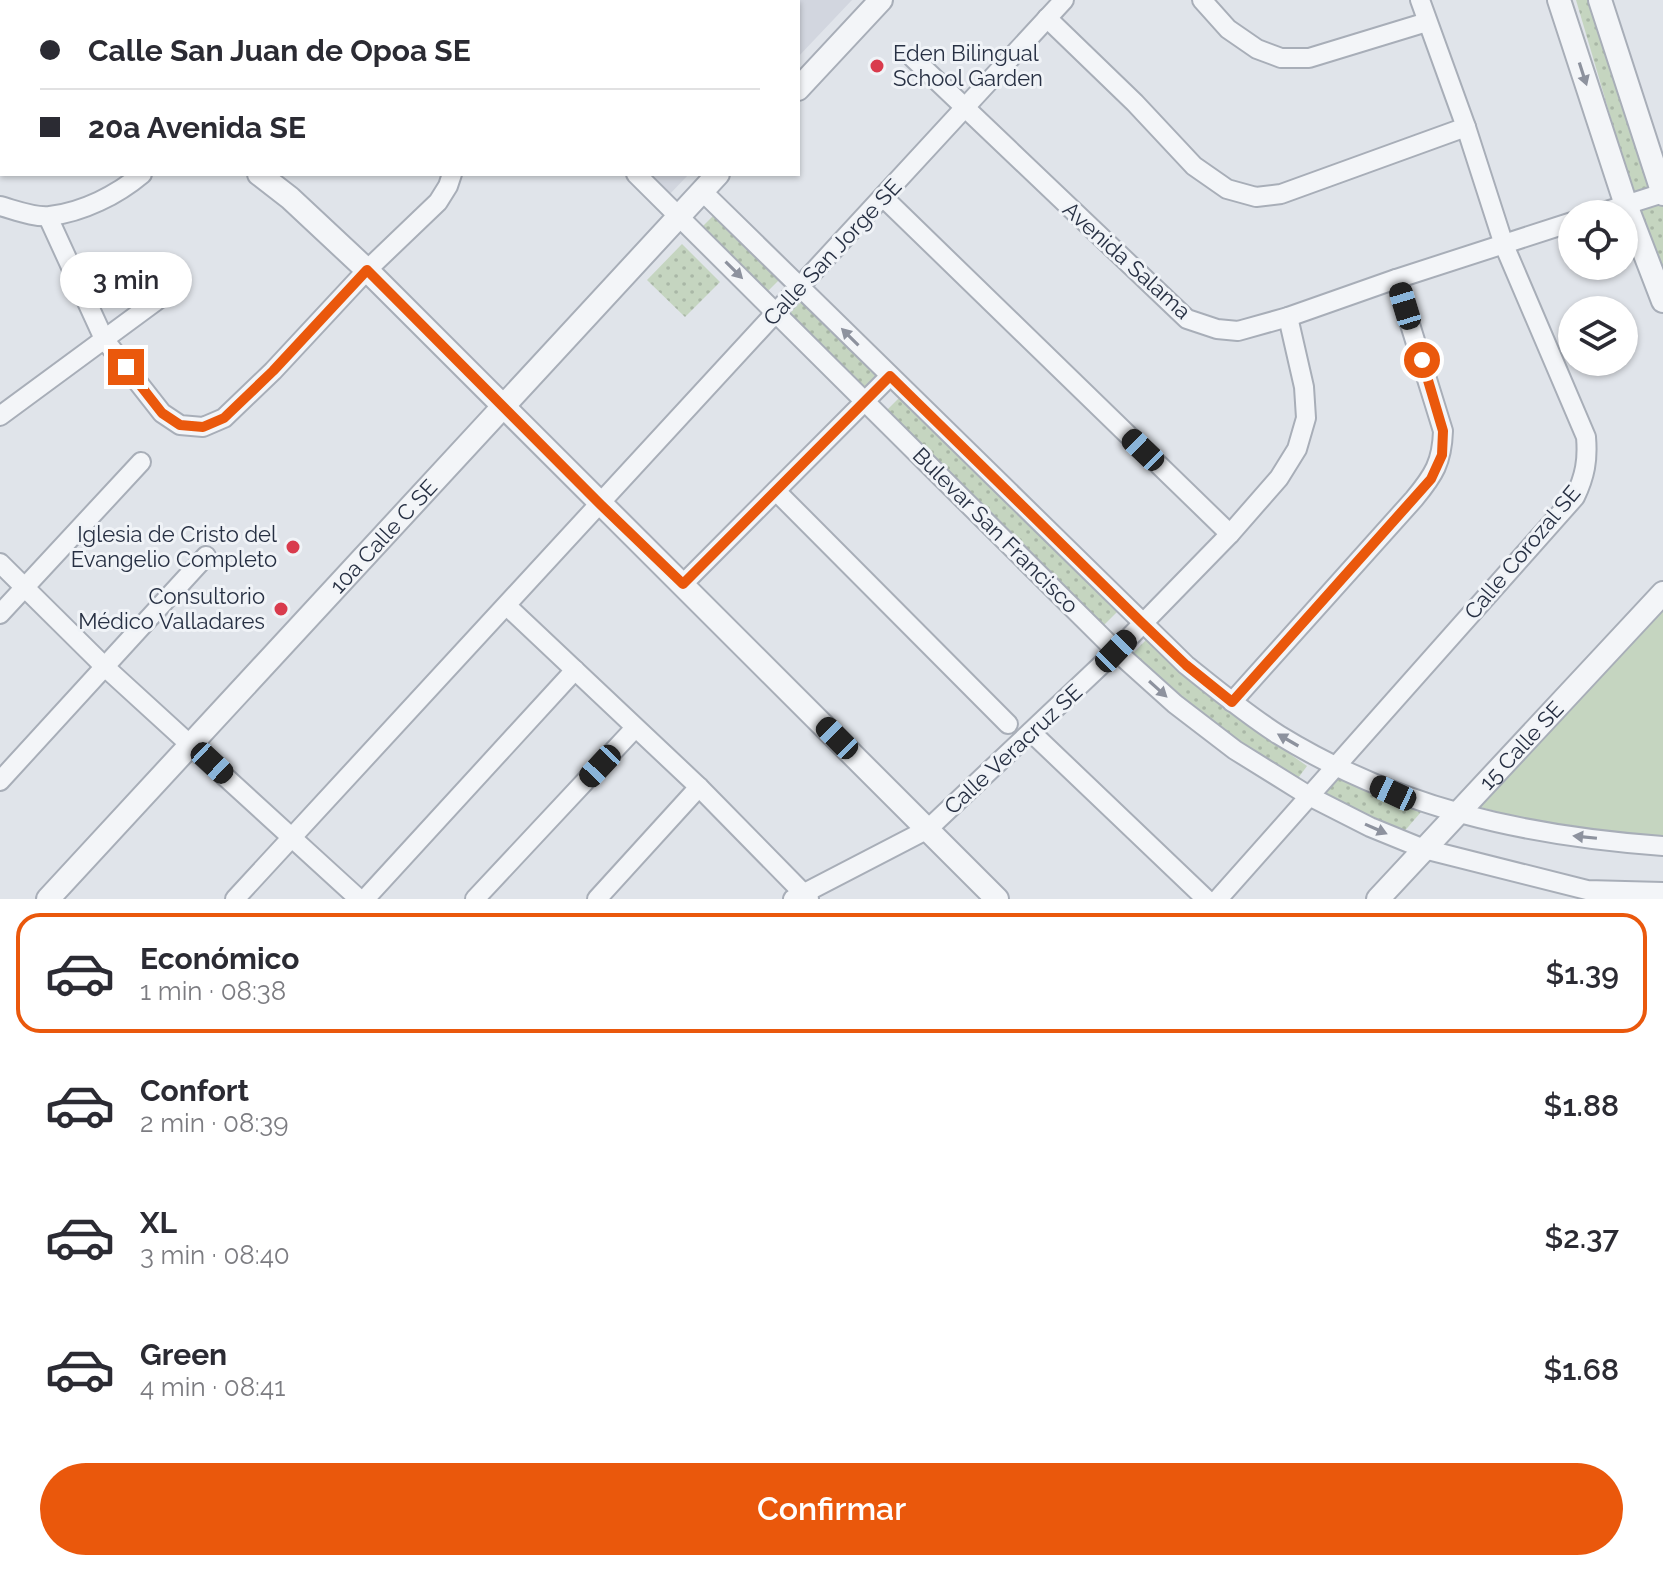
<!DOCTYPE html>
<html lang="es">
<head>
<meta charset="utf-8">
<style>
	body { margin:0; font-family:Raleway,sans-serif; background:#f2f2f3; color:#2b2b33; height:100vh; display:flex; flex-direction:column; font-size:30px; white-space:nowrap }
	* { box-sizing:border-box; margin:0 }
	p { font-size:26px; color:#7c7c81 }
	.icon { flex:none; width:44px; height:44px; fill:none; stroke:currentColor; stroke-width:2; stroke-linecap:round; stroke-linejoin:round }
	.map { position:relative; height:899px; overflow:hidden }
	.panel { display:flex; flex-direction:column; background:#fff; flex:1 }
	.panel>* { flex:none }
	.guide { position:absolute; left:0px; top:0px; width:800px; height:176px; box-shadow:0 2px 6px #0004; display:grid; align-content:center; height:176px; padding:0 40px; background:#fff }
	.buttons { position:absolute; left:1558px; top:200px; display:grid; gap:16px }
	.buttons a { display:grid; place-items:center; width:80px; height:80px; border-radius:50%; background:#fff; box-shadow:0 2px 6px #0004; font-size:40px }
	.end { position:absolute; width:36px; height:36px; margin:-18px; border:10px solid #ea580c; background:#fff; box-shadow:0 0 0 4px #fff }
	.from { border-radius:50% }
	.bubble { position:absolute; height:56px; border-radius:28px; background:#fff; box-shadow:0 2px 6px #0004; font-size:26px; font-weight:600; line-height:56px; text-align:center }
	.car { position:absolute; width:24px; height:48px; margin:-24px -12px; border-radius:10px; box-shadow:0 0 6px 2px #0007; background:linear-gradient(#222 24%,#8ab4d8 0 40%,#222 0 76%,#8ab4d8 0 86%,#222 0) }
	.guide b { display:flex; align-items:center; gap:28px; height:76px; font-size:30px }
	.guide b+b { border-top:2px solid #e1e1e2 }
	.guide i { width:20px; height:20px; background:#2b2b33 }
	ul { padding:14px 0 0; list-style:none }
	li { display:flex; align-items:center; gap:24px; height:120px; margin:0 16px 12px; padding:0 24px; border:4px solid transparent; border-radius:24px }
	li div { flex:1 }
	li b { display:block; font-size:30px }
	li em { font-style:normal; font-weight:600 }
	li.active { border-color:#ea580c }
	li>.icon { width:72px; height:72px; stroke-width:1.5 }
	.primary-button { display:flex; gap:16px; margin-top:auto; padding:16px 40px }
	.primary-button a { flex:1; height:92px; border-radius:48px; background:#ea580c; color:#fff; font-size:32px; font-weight:600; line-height:92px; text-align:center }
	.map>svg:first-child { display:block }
</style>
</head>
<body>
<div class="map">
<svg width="1663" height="899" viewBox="0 0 1663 899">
	<defs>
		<pattern id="park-dots" width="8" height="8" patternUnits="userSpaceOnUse" patternTransform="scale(2)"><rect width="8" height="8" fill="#c5d5c0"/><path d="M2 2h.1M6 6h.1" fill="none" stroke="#a9b7a6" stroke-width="1.8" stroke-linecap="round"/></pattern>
	</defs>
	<rect width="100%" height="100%" fill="#e0e4ea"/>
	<g fill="#d2d6df">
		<path d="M 470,0 L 852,0 L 798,57 L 798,2 Z"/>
		<path d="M 642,174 L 689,174 L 666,198 Z"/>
	</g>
	<path fill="#c5d5c0" d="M 1663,600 L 1663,839 L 1560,829 L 1473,805 Z"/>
	<g fill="url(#park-dots)">
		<path d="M 1576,0 L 1605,0 L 1663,194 L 1663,272 L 1635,200 Z"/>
		<path d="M 717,212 L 782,277 L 768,291 L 703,226 Z"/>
		<path d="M 682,244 L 720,282 L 685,317 L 647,280 Z"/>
		<path d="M 804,299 L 878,373 L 863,389 L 788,315 Z"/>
		<path d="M 901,396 L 1118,611 L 1103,626 L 886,411 Z"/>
		<path d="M 1146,640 L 1227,710 L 1307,766 L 1296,781 L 1215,725 L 1133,653 Z"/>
		<path d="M 1339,776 L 1421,812 L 1402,834 L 1323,795 Z"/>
	</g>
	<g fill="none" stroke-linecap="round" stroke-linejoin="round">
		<g stroke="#a8aeb8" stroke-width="22">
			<g id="minor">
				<path d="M 195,0 L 196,2"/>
				<path d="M 268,0 L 271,2"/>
				<path d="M 460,0 L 462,2"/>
				<path d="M 1202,0 L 1228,29 L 1257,49 L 1281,58 L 1309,58 L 1427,22"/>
				<path d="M 1047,18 L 1135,103 L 1194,166 L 1227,189 L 1256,197 L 1281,194 L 1466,127"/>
				<path d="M 913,58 L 1187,319 L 1217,329 L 1238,331 L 1288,317 L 1396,279 L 1572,222"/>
				<path d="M 636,174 L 1116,651 L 1175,704 L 1235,750 L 1309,796 L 1370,827 L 1424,849 L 1587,890 L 1663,892"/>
				<path d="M 702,191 L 1186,665 C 1216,689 1246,714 1279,735 C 1398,808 1525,836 1663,846"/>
				<path d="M 883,197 L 1230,534"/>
				<path d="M 0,206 C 15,210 35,218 50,216 C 83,212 117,195 142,174"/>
				<path d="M 1597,214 L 1663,193"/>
				<path d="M 48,217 L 104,339 L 162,413 L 180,425 L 203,427 L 224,418 L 273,371 L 367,270 L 438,202 L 448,186 L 452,174"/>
				<path d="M 0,416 L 171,290"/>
				<path d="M 776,491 L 1008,724"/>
				<path d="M 0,563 L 105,667 L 359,899"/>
				<path d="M 683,584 L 890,376"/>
				<path d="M 507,606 L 699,787 L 809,899"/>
				<path d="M 0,614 L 141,462"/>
				<path d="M 1232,702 L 1414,499 C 1434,475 1442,462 1443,431 L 1396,279"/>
				<path d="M 1031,732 L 1206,899"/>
				<path d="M 0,781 L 206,556"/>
				<path d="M 235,899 L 1064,0"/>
				<path d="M 365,899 L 575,670"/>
				<path d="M 475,899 L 635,728"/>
				<path d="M 597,899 L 699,787"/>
				<path d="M 793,899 L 928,829 L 1116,651 L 1230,534 L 1279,478 L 1297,449 L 1306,418 L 1304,387 L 1288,317"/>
				<path d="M 1218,899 L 1575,497 C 1585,476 1588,460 1586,437 L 1504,245 L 1466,127 L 1420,0"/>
			</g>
		</g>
		<g stroke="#a8aeb8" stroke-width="26">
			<g id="tertiary">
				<path d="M 1559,0 L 1626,205 L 1663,301"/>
				<path d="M 1600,0 L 1663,194"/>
				<path d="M 0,70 L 2,71"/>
				<path d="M 798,89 L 881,0"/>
				<path d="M 259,174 L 290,198 L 367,270 L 997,899"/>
				<path id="s1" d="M 48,899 L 718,174"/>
				<path id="s2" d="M 1378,899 L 1663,593"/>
			</g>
		</g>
		<use href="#minor" stroke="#f3f5f8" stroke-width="18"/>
		<use href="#tertiary" stroke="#f3f5f8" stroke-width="22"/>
	</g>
	<defs><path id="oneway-solid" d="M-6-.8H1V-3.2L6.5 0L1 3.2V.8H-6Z" transform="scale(2)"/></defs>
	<g fill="#8d929e">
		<use href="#oneway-solid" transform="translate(1583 74) rotate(72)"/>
		<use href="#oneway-solid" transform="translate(734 270) rotate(45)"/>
		<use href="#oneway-solid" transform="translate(850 337) rotate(-135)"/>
		<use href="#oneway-solid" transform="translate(1158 689) rotate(42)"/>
		<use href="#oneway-solid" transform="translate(1288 740) rotate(-150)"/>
		<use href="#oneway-solid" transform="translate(1376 829) rotate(24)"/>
		<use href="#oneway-solid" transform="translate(1585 837) rotate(-174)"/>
	</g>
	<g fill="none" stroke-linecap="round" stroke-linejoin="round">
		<path stroke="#ea580c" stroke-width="10" d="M 126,367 L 162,413 L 180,425 L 203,427 L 224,418 L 273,371 L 367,270 L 601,505 L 683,584 L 890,376 L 1142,623 L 1186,665 L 1232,702 L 1431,479 L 1442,455 L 1443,431 L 1422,360"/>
	</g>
	<g fill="#d93b4d" stroke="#f0f3f7" stroke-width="3">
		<circle cx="877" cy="66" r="8"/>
		<circle cx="293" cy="547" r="8"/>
		<circle cx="281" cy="609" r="8"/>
	</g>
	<g text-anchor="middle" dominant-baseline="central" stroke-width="6" stroke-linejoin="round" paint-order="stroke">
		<g font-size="22" fill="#273043" stroke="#f0f3f7" text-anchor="end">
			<text x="893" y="53" text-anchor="start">Eden Bilingual<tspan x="893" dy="25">School Garden</tspan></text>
			<text x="277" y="534">Iglesia de Cristo del<tspan x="277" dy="25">Evangelio Completo</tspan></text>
			<text x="265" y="596">Consultorio<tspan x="265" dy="25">Médico Valladares</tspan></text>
		</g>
		<g font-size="22" fill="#273043" stroke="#f0f3f7">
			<text transform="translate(832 252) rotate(-47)">Calle San Jorge SE</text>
			<text transform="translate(1127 260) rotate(42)">Avenida Salama</text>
			<text transform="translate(996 530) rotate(45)">Bulevar San Francisco</text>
			<text stroke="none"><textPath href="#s1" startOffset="494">10a Calle C SE</textPath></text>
			<text transform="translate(1522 552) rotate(-50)">Calle Corozal SE</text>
			<text stroke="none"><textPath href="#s2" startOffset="210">15 Calle SE</textPath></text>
			<text transform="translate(1013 749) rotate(-43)">Calle Veracruz SE</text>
		</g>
	</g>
</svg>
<div class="buttons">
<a><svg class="icon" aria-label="locate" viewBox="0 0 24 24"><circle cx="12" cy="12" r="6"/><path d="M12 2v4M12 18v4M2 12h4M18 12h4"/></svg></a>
<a><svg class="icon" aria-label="layers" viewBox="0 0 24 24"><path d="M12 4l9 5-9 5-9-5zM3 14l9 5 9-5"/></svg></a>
</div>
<i class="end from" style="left:1422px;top:360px"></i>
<i class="end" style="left:126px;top:367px"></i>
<div class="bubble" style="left:60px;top:252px;width:132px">3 min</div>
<i class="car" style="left:1405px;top:306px;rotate:343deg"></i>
<i class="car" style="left:1143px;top:450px;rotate:314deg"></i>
<i class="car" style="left:1116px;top:651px;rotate:44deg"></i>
<i class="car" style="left:837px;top:738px;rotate:315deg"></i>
<i class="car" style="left:212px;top:763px;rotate:133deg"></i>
<i class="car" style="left:600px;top:766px;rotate:223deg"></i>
<i class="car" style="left:1393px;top:793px;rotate:295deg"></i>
<div class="guide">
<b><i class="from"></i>Calle San Juan de Opoa SE</b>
<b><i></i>20a Avenida SE</b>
</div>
</div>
<section class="panel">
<ul>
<li class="active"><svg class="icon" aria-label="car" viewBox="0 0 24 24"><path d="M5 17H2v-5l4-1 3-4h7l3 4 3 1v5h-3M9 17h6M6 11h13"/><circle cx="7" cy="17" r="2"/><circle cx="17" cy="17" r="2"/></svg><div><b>Económico</b><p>1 min · 08:38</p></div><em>$1.39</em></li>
<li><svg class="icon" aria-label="car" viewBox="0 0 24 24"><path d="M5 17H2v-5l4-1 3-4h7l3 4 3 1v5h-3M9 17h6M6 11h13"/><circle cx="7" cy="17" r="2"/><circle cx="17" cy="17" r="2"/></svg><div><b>Confort</b><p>2 min · 08:39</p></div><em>$1.88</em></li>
<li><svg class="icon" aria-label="car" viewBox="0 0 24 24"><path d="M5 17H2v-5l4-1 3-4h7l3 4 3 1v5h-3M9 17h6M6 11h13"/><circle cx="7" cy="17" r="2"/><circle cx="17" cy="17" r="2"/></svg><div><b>XL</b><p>3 min · 08:40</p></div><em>$2.37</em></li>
<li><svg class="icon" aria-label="car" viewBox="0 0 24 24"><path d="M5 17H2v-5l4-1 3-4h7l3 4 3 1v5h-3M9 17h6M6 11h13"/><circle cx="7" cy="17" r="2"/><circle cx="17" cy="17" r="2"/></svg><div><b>Green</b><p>4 min · 08:41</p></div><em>$1.68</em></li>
</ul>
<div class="primary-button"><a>Confirmar</a></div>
</section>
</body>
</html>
